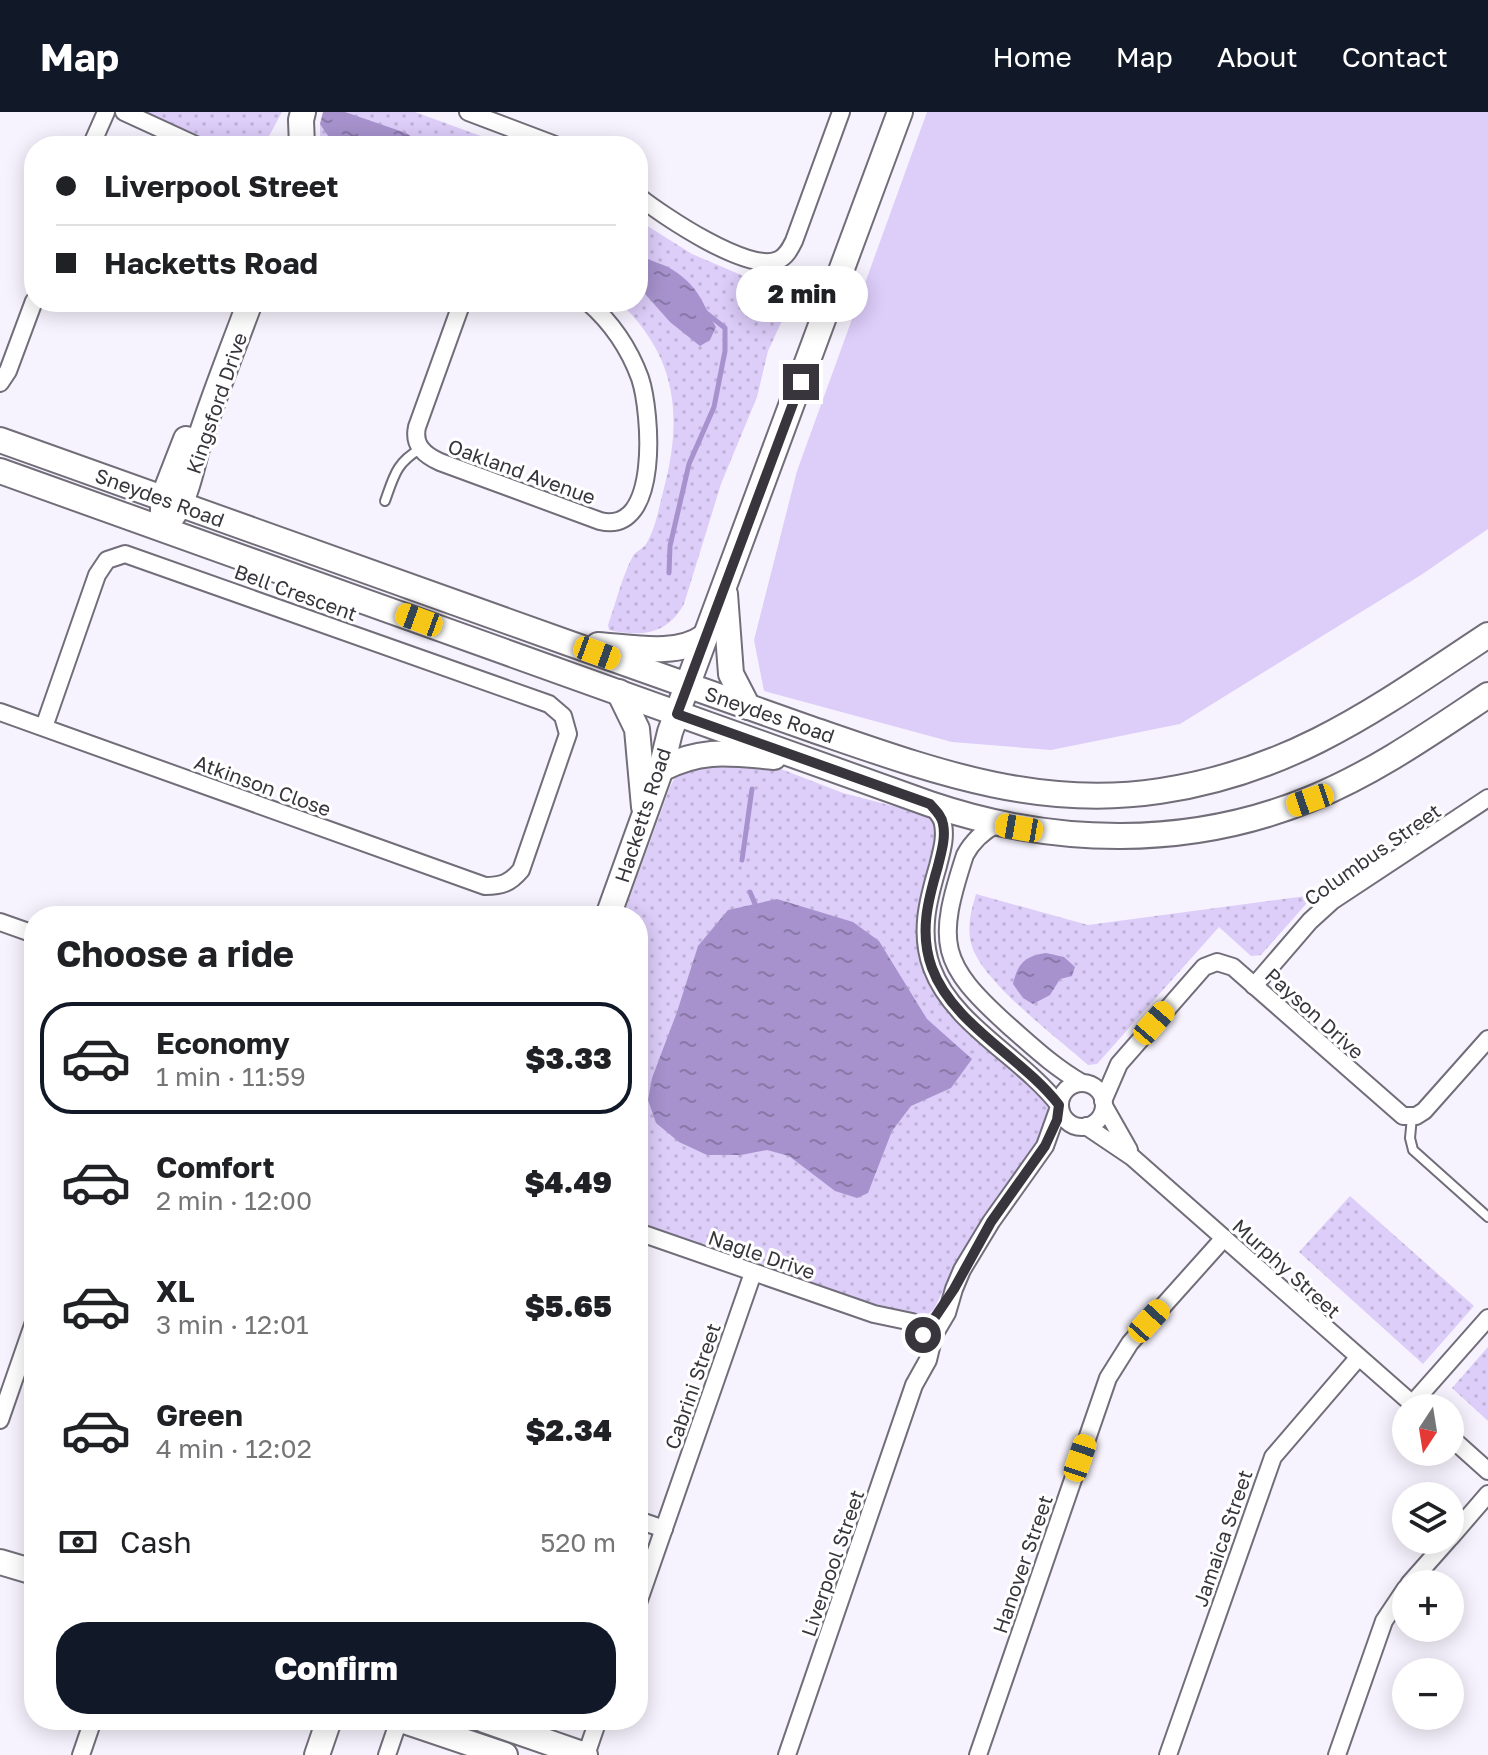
<!DOCTYPE html>
<html lang="en">
<head>
<meta charset="utf-8">
<style>
	body { margin:0; font-family:"Golos Text",sans-serif; background:#f2f2f2; color:#202124; height:100vh; display:flex; flex-direction:column; font-size:30px; white-space:nowrap }
	* { box-sizing:border-box; margin:0 }
	p { font-size:26px; color:#757577 }
	.icon { flex:none; width:44px; height:44px; fill:none; stroke:currentColor; stroke-width:2; stroke-linecap:round; stroke-linejoin:round }
	.map { position:relative; flex:1; overflow:hidden }
	.details { position:absolute; left:24px; top:794px; width:624px; height:824px; display:flex; flex-direction:column; background:#fff; border-radius:32px; box-shadow:0 4px 20px #0003 }
	.details>* { flex:none }
	.hud { position:absolute; left:24px; top:24px; width:624px; height:176px; border-radius:32px; box-shadow:0 4px 20px #0003; display:grid; align-content:center; height:176px; padding:0 32px; background:#fff }
	.needle { width:52px; rotate:192deg }
	.buttons { position:absolute; left:1392px; top:1282px; display:grid; gap:16px }
	.buttons a { display:grid; place-items:center; width:72px; height:72px; border-radius:50%; background:#fff; box-shadow:0 4px 20px #0003; font-size:40px }
	.end { position:absolute; width:36px; height:36px; margin:-18px; border:10px solid #38363c; background:#fff; box-shadow:0 0 0 4px #fff }
	.from { border-radius:50% }
	.bubble { position:absolute; height:56px; border-radius:28px; background:#fff; box-shadow:0 4px 20px #0003; font-size:26px; font-weight:800; line-height:56px; text-align:center }
	.car { position:absolute; width:24px; height:48px; margin:-24px -12px; border-radius:10px; box-shadow:0 0 6px 2px #0007; background:linear-gradient(#f5c518 24%,#345 0 40%,#f5c518 0 76%,#345 0 86%,#f5c518 0) }
	.hud b { display:flex; align-items:center; gap:28px; height:76px; font-size:30px }
	.hud b+b { border-top:2px solid #e0e0e0 }
	.hud i { width:20px; height:20px; background:#202124 }
	ul { padding:0; list-style:none }
	li { display:flex; align-items:center; gap:24px; height:112px; margin:0 16px 12px; padding:0 16px; border:4px solid transparent; border-radius:32px }
	li div { flex:1 }
	li b { display:block; font-size:30px }
	li em { font-style:normal; font-weight:800 }
	li.active { border-color:#111827 }
	li>.icon { width:72px; height:72px; stroke-width:1.5 }
	h2 { padding:0 32px; font-size:36px; line-height:96px }
	.pay { display:flex; align-items:center; gap:20px; height:88px; padding:0 32px; font-size:30px }
	.pay p { margin-inline-start:auto }
	.cta { display:flex; gap:16px; margin-top:auto; padding:16px 32px }
	.cta a { flex:1; height:92px; border-radius:32px; background:#111827; color:#fff; font-size:32px; font-weight:800; line-height:92px; text-align:center }
	header { display:flex; align-items:center; gap:48px; box-sizing:border-box; height:112px; padding:0 40px; background:#111827; color:#fff }
	header strong { font-size:38px }
	nav { display:flex; gap:44px; margin-inline-start:auto; font-size:28px }
	.map>svg:first-child { display:block }
</style>
</head>
<body>
<header>
<strong>Map</strong>
<nav><a>Home</a><a>Map</a><a>About</a><a>Contact</a></nav>
</header>
<div class="map">
<svg width="1488" height="1643" viewBox="0 0 1488 1643">
	<defs>
		<pattern id="park-dots" width="8" height="8" patternUnits="userSpaceOnUse" patternTransform="scale(2)"><rect width="8" height="8" fill="#dccdf9"/><path d="M2 2h.1M6 6h.1" fill="none" stroke="#beb1d6" stroke-width="1.8" stroke-linecap="round"/></pattern>
		<pattern id="water-ripples" width="26" height="14" patternUnits="userSpaceOnUse" patternTransform="scale(2)"><rect width="26" height="14" fill="#a792cd"/><path d="M2 4q2-2 4 0t4 0M15 11q2-2 4 0t4 0" fill="none" stroke="#8978a8"/></pattern>
	</defs>
	<rect width="100%" height="100%" fill="#f7f3fe"/>
	<path fill="#dccdf9" d="M 927,0 L 1488,0 L 1488,417 L 1421,463 L 1180,612 L 1051,638 L 952,630 L 764,579 L 754,528 L 797,359 Z"/>
	<g fill="url(#park-dots)">
		<path d="M 143,0 L 282,0 L 269,24 L 255,30 L 254,34 L 224,34 Z"/>
		<path d="M 324,0 L 415,0 L 508,34 L 320,34 L 320,12 Z"/>
		<path d="M 638,108 L 692,142 L 793,185 L 768,239 L 757,285 L 721,372 L 684,492 C 667,523 641,525 609,518 L 608,513 C 616,491 622,464 633,444 C 636,439 643,437 646,432 C 655,418 659,396 663,380 C 683,306 678,245 619,190 L 638,190 Z"/>
		<path d="M 689,651 L 768,652 L 843,681 L 908,698 L 928,705 L 937,713 L 927,857 L 1043,980 L 1053,996 L 1047,1018 L 997,1084 L 957,1150 L 934,1197 L 926,1204 L 910,1205 L 638,1111 L 638,804 L 623,804 L 670,675 L 675,665 Z"/>
		<path d="M 976,782 L 1088,813 L 1314,783 L 1261,843 L 1251,844 L 1219,815 L 1097,952 L 1088,953 C 1057,925 980,869 971,831 C 967,814 971,799 976,782 Z"/>
		<path d="M 1350,1084 L 1474,1194 L 1423,1252 L 1299,1140 Z"/>
		<path d="M 1488,1235 L 1488,1309 L 1452,1276 Z"/>
	</g>
	<g fill="url(#water-ripples)">
		<path d="M 323,0 L 345,0 L 406,21 L 426,34 L 335,34 L 320,12 Z"/>
		<path d="M 638,140 C 650,151 661,150 673,158 C 700,176 701,189 716,215 L 710,228 L 700,234 L 670,210 L 638,174 Z"/>
		<path d="M 777,787 L 853,810 L 879,829 L 927,907 L 972,947 L 951,976 L 911,994 L 892,1019 L 868,1081 L 857,1086 L 835,1079 L 789,1044 L 767,1038 L 741,1043 L 707,1043 L 679,1030 L 656,1011 L 648,988 L 652,966 L 677,900 L 698,834 L 728,798 Z"/>
		<path d="M 1046,841 L 1064,845 L 1075,855 L 1072,864 L 1060,867 L 1050,883 L 1033,892 L 1023,886 L 1013,872 C 1018,851 1025,844 1046,841 Z"/>
	</g>
	<g fill="none" stroke-linecap="round" stroke-linejoin="round">
		<g stroke="#a792cd" stroke-width="5">
			<path d="M 669,461 L 670,434 L 689,352 L 714,295 L 725,239 L 725,216 L 705,200"/>
			<path d="M 742,748 L 752,677"/>
			<path d="M 750,780 L 755,792"/>
		</g>
		<g stroke="#716d79" stroke-width="12">
			<g id="lane">
				<path d="M 385,389 C 394,364 396,351 420,337"/>
				<path d="M 1412,1005 L 1410,1026 L 1413,1038 L 1488,1105"/>
			</g>
		</g>
		<g stroke="#716d79" stroke-width="20">
			<g id="street">
				<path d="M 124,0 L 198,34"/>
				<path d="M 468,0 L 558,34"/>
				<path d="M 91,34 L 106,0"/>
				<path d="M 638,84 C 662,103 749,162 778,148 C 786,145 790,137 794,129 L 841,0"/>
				<path d="M 462,190 L 417,315 C 413,333 424,343 440,350 L 600,409 C 661,424 651,299 640,266 C 629,236 612,211 588,190"/>
				<path d="M 0,271 L 8,259 L 34,189"/>
				<path d="M 0,600 L 485,774 C 502,774 510,771 521,758 L 568,622 L 563,604 L 549,592 L 125,442 L 107,448 L 97,463 L 44,615"/>
				<path d="M 930,692 C 935,698 942,704 943,712 C 946,727 941,741 938,754 C 928,788 919,821 932,856 C 953,913 1022,945 1059,993"/>
				<path d="M 997,712 C 984,719 972,730 965,743 C 936,832 939,851 1009,914 C 1033,935 1054,955 1082,971"/>
				<path d="M 0,810 L 34,822"/>
				<path d="M 1254,874 L 1310,809 L 1332,789 L 1488,686"/>
				<circle cx="1082" cy="993" r="22"/>
				<path d="M 1103,989 L 1119,952 L 1204,855 L 1217,850 L 1233,855 L 1403,1004 L 1416,1004 L 1424,999 L 1488,927"/>
				<path d="M 1104,994 L 1129,1038"/>
				<path d="M 1086,1014 L 1132,1045 L 1417,1296"/>
				<path d="M 638,1120 L 874,1202 L 912,1210 L 934,1223"/>
				<path d="M 1412,1292 L 1488,1206"/>
				<path d="M 0,1308 L 34,1210"/>
				<path d="M 1450,1325 L 1488,1359"/>
				<path d="M 638,1408 L 664,1417"/>
				<path d="M 1450,1426 L 1488,1382"/>
				<path d="M 1409,1472 L 1448,1428"/>
				<path d="M 638,1491 L 753,1161"/>
				<path d="M 81,1643 L 93,1608"/>
				<path d="M 387,1643 L 399,1608"/>
				<path d="M 586,1643 L 598,1608"/>
				<path d="M 787,1643 L 914,1273 L 928,1248 L 934,1223 L 947,1201 L 954,1177 L 962,1158 L 991,1110 L 1045,1034 L 1059,995"/>
				<path d="M 978,1643 L 1108,1266 L 1130,1231 L 1224,1126"/>
				<path d="M 1168,1643 L 1273,1345 L 1358,1246"/>
				<path d="M 1337,1643 L 1384,1509 L 1406,1476"/>
			</g>
		</g>
		<g stroke="#716d79" stroke-width="28">
			<g id="secondary">
				<path d="M 302,34 L 301,8 L 303,0"/>
				<path d="M 0,328 C 190,396 380,464 571,532 C 651,560 731,589 811,617 C 928,657 1035,698 1160,679 C 1294,659 1379,595 1488,523"/>
				<path d="M 0,359 L 930,692 C 1054,734 1188,737 1310,687 C 1374,661 1431,621 1488,583"/>
				<path d="M 163,402 L 163,386 L 186,327"/>
				<path d="M 172,405 C 188,382 191,356 199,330 C 214,283 233,236 250,190"/>
				<path d="M 725,482 L 731,562 L 748,595"/>
				<path d="M 598,533 C 631,535 677,545 704,525"/>
				<path d="M 619,580 L 637,617 L 644,695"/>
				<path d="M 661,657 C 702,636 729,641 774,645"/>
				<path d="M 608,804 L 661,657 L 670,620 L 900,0"/>
				<path d="M 0,1450 L 34,1460"/>
				<path d="M 401,1608 L 505,1643"/>
				<path d="M 484,1608 L 585,1643"/>
				<path d="M 317,1643 L 329,1608"/>
			</g>
		</g>
		<use href="#lane" stroke="#fff" stroke-width="8"/>
		<use href="#street" stroke="#fff" stroke-width="16"/>
		<use href="#secondary" stroke="#fff" stroke-width="24"/>
	</g>
	<g fill="none" stroke-linecap="round" stroke-linejoin="round">
		<path stroke="#38363c" stroke-width="10" d="M 801,270 L 677,602 L 930,692 C 935,698 942,704 943,712 C 946,726 941,741 938,754 C 928,788 919,821 932,856 C 953,913 1022,945 1059,993 L 1057,1008 L 1045,1034 L 991,1110 L 954,1177 L 923,1223"/>
	</g>
	<g text-anchor="middle" dominant-baseline="central" stroke-width="6" stroke-linejoin="round" paint-order="stroke">
		<g font-size="20" fill="#38363c" stroke="#fff">
			<text transform="translate(216 291) rotate(-71)">Kingsford Drive</text>
			<text transform="translate(522 359) rotate(20)">Oakland Avenue</text>
			<text transform="translate(160 385) rotate(20)">Sneydes Road</text>
			<text transform="translate(296 480) rotate(20)">Bell Crescent</text>
			<text transform="translate(770 602) rotate(19)">Sneydes Road</text>
			<text transform="translate(263 673) rotate(20)">Atkinson Close</text>
			<text transform="translate(642 703) rotate(-72)">Hacketts Road</text>
			<text transform="translate(1372 742) rotate(-35)">Columbus Street</text>
			<text transform="translate(1315 901) rotate(42)">Payson Drive</text>
			<text transform="translate(762 1142) rotate(19)">Nagle Drive</text>
			<text transform="translate(1287 1156) rotate(42)">Murphy Street</text>
			<text transform="translate(692 1274) rotate(-71)">Cabrini Street</text>
			<text transform="translate(1222 1426) rotate(-71)">Jamaica Street</text>
			<text transform="translate(832 1451) rotate(-71)">Liverpool Street</text>
			<text transform="translate(1022 1452) rotate(-71)">Hanover Street</text>
		</g>
	</g>
</svg>
<div class="buttons">
<a><svg class="needle" viewBox="-14 -14 28 28"><path d="M0-13l5 13h-10z" fill="#e53935"/><path d="M0 13l5-13h-10z" fill="#757577"/></svg></a>
<a><svg class="icon" aria-label="layers" viewBox="0 0 24 24"><path d="M12 4l9 5-9 5-9-5zM3 14l9 5 9-5"/></svg></a>
<a>+</a>
<a>−</a>
</div>
<i class="end from" style="left:923px;top:1223px"></i>
<i class="end" style="left:801px;top:270px"></i>
<div class="bubble" style="left:736px;top:154px;width:132px">2 min</div>
<i class="car" style="left:419px;top:508px;rotate:290deg"></i>
<i class="car" style="left:597px;top:541px;rotate:110deg"></i>
<i class="car" style="left:1310px;top:688px;rotate:251deg"></i>
<i class="car" style="left:1019px;top:716px;rotate:280deg"></i>
<i class="car" style="left:1154px;top:911px;rotate:41deg"></i>
<i class="car" style="left:1149px;top:1209px;rotate:42deg"></i>
<i class="car" style="left:1080px;top:1346px;rotate:19deg"></i>
<div class="hud">
<b><i class="from"></i>Liverpool Street</b>
<b><i></i>Hacketts Road</b>
</div>
<section class="details">
<h2>Choose a ride</h2>
<ul>
<li class="active"><svg class="icon" aria-label="car" viewBox="0 0 24 24"><path d="M5 17H2v-5l4-1 3-4h7l3 4 3 1v5h-3M9 17h6M6 11h13"/><circle cx="7" cy="17" r="2"/><circle cx="17" cy="17" r="2"/></svg><div><b>Economy</b><p>1 min · 11:59</p></div><em>$3.33</em></li>
<li><svg class="icon" aria-label="car" viewBox="0 0 24 24"><path d="M5 17H2v-5l4-1 3-4h7l3 4 3 1v5h-3M9 17h6M6 11h13"/><circle cx="7" cy="17" r="2"/><circle cx="17" cy="17" r="2"/></svg><div><b>Comfort</b><p>2 min · 12:00</p></div><em>$4.49</em></li>
<li><svg class="icon" aria-label="car" viewBox="0 0 24 24"><path d="M5 17H2v-5l4-1 3-4h7l3 4 3 1v5h-3M9 17h6M6 11h13"/><circle cx="7" cy="17" r="2"/><circle cx="17" cy="17" r="2"/></svg><div><b>XL</b><p>3 min · 12:01</p></div><em>$5.65</em></li>
<li><svg class="icon" aria-label="car" viewBox="0 0 24 24"><path d="M5 17H2v-5l4-1 3-4h7l3 4 3 1v5h-3M9 17h6M6 11h13"/><circle cx="7" cy="17" r="2"/><circle cx="17" cy="17" r="2"/></svg><div><b>Green</b><p>4 min · 12:02</p></div><em>$2.34</em></li>
</ul>
<div class="pay"><svg class="icon" aria-label="cash" viewBox="0 0 24 24"><path d="M3 7h18v10H3z"/><circle cx="12" cy="12" r="2"/></svg>Cash<p>520 m</p></div>
<div class="cta"><a>Confirm</a></div>
</section>
</div>
</body>
</html>
